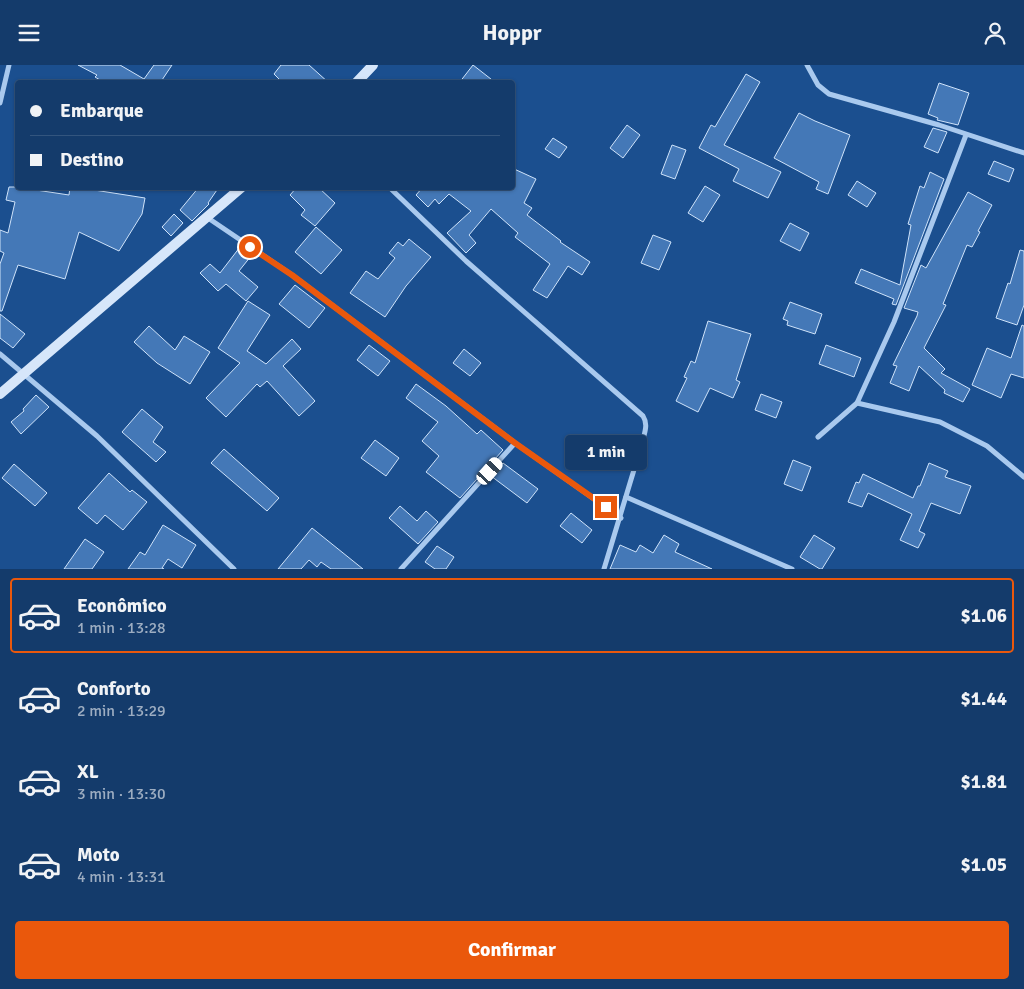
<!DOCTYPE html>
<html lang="pt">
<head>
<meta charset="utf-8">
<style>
	body { margin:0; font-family:Signika,sans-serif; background:#1d4271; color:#f1f3f6; height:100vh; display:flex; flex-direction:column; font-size:19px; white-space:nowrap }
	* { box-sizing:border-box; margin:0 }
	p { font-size:16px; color:#9dadc1 }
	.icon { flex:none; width:28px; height:28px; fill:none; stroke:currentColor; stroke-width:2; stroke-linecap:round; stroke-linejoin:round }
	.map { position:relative; height:504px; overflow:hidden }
	.sheet { display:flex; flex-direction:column; background:#143b6b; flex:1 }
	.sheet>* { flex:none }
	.hud { position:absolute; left:15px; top:15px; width:500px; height:110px; border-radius:5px; box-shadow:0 1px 4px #0004,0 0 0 1px #33557e; display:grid; align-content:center; height:110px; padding:0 15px; background:#143b6b }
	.end { position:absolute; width:22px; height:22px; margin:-11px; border:6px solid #ea580c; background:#fff; box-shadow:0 0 0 2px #fff }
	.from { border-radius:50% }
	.bubble { position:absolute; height:35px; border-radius:5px; background:#143b6b; box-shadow:0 1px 4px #0004,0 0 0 1px #33557e; font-size:16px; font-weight:700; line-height:35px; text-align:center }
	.car { position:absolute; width:15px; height:30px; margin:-15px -8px; border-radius:6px; box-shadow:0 0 4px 1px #0007; background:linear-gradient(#fff 24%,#345 0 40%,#fff 0 76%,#345 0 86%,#fff 0) }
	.hud b { display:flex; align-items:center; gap:18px; height:48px; font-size:19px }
	.hud b+b { border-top:1px solid #33557e }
	.hud i { width:12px; height:12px; background:#f1f3f6 }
	ul { padding:9px 0 0; list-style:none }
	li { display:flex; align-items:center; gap:15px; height:75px; margin:0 10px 8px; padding:0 5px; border:2px solid transparent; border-radius:5px }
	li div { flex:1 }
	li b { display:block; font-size:19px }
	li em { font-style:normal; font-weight:700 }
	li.selected { border-color:#ea580c }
	li>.icon { width:45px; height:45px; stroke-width:1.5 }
	.button { display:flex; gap:10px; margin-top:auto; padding:10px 15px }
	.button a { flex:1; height:58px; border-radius:5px; background:#ea580c; color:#fff; font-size:20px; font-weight:700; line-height:58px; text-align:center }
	header { display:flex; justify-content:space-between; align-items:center; height:65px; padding:0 15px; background:#143b6b; font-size:22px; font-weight:700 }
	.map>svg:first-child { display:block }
</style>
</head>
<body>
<header><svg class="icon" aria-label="menu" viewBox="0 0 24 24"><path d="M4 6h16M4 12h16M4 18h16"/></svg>Hoppr<svg class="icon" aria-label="person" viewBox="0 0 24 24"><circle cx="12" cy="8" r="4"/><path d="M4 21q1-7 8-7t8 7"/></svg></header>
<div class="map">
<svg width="1024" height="504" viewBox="0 0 1024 504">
	<rect width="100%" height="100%" fill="#1b4f8f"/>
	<g fill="#4478b7" stroke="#cfe3fa">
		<path d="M 78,0 L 120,0 L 144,14 L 154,0 L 172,0 L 160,18 L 105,18 L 95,12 L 97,10 Z"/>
		<path d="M 281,0 L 309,0 L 329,18 L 283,18 L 274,9 Z"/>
		<path d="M 473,0 L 496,18 L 459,18 Z"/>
		<path d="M 746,9 L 760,17 L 724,80 L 781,107 L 768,133 L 733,116 L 739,104 L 699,83 L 711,60 L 715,62 Z"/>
		<path d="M 939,18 L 969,28 L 958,60 L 937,55 L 938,53 L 928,49 Z"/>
		<path d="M 799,48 L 815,56 L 850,70 L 828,129 L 816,124 L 819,117 L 774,93 Z"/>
		<path d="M 627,60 L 640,70 L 623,93 L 610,83 Z"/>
		<path d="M 933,63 L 947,67 L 938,88 L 924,82 Z"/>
		<path d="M 553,73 L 567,82 L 559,93 L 545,84 Z"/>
		<path d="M 672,80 L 686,85 L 675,114 L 661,109 Z"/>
		<path d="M 994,96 L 1014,104 L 1009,117 L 988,109 Z"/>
		<path d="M 512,103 L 536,114 L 524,138 L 532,143 L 527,150 L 561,176 L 560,177 L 590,197 L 582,210 L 568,201 L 547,233 L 533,225 L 550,199 L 515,172 L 518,168 L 491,144 L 469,170 L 476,178 L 466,188 L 447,168 L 471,146 L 449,129 L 439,139 L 435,134 L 428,142 L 416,130 L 423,122 L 512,122 Z"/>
		<path d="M 930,107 L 944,114 L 896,240 L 892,239 L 894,234 L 855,218 L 861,204 L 900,220 L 911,160 L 908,159 L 920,121 L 924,123 Z"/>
		<path d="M 857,116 L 876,128 L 867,142 L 848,130 Z"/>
		<path d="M 705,121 L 720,130 L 703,157 L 688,148 Z"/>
		<path d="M 9,122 L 36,122 L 36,125 L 69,130 L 70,122 L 75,122 L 145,133 L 142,149 L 119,186 L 79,167 L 65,214 L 18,200 L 2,246 L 0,246 L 0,199 L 4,188 L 0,186 L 0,165 L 8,168 L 15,137 L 6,135 Z"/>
		<path d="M 199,122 L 219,122 L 208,138 L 209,139 L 192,156 L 180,145 Z"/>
		<path d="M 297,122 L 318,122 L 335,138 L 315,161 L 301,150 L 305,145 L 290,130 Z"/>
		<path d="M 968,127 L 992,140 L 978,166 L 980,167 L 972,182 L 967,180 L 943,239 L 946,240 L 924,283 L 945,304 L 941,308 L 970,324 L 963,337 L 944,328 L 945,325 L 919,301 L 909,326 L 890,318 L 897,301 L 893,300 L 917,251 L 918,247 L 904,243 L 921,200 L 926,203 Z"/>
		<path d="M 174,149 L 183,158 L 171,171 L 162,162 Z"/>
		<path d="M 790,158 L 809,168 L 800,186 L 780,176 Z"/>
		<path d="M 316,162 L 342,185 L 321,209 L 295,187 Z"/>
		<path d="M 653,170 L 671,177 L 659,205 L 641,198 Z"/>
		<path d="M 409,174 L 431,192 L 406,221 L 385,252 L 350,228 L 366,206 L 378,214 L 395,193 L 389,188 L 398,177 L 403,181 Z"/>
		<path d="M 240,182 L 251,191 L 239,206 L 258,222 L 246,236 L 226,219 L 218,226 L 200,208 L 210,199 L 220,208 Z"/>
		<path d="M 1020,185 L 1024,186 L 1024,240 L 1017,260 L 996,253 L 1008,218 L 1010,219 Z"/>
		<path d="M 295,220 L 325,243 L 309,263 L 279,239 Z"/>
		<path d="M 248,236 L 270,250 L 247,286 L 266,299 L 292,274 L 301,284 L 283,301 L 315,336 L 299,351 L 267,316 L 260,322 L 257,319 L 226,352 L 206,333 L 240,298 L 218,283 Z"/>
		<path d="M 790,237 L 822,249 L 815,269 L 787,260 L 788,256 L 783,254 Z"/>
		<path d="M 0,249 L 25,269 L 13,283 L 0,273 Z"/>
		<path d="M 708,256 L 751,269 L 736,315 L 740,317 L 733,333 L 710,323 L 698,347 L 676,336 L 687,313 L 684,312 L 691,296 L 695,298 Z"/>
		<path d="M 1022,260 L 1024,261 L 1024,313 L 1011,309 L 1001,333 L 972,320 L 987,283 L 1011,293 Z"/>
		<path d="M 149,261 L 175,285 L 184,271 L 210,287 L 190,319 L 157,298 L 134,277 Z"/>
		<path d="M 369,280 L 390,296 L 378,311 L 357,295 Z"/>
		<path d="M 826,280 L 861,293 L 854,312 L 819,299 Z"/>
		<path d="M 464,284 L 481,298 L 470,311 L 453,298 Z"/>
		<path d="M 416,319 L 446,341 L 477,369 L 481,365 L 503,385 L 460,433 L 426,407 L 439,391 L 422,376 L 438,357 L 406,333 Z"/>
		<path d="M 761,329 L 782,337 L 776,353 L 755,345 Z"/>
		<path d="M 36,330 L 49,342 L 21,369 L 11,357 L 24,346 L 23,344 Z"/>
		<path d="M 142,344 L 163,362 L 153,377 L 166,387 L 156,397 L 122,367 Z"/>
		<path d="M 375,375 L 399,393 L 386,411 L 361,393 Z"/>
		<path d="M 224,384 L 279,433 L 267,446 L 211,398 Z"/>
		<path d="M 793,395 L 811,402 L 802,426 L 784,419 Z"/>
		<path d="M 503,398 L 538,424 L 527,438 L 491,411 Z"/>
		<path d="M 929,398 L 948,406 L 945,412 L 971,421 L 960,449 L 931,438 L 919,466 L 925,469 L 918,483 L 900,475 L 912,449 L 868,428 L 862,442 L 848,437 L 856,417 L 859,418 L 863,409 L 913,433 L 918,421 L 920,421 Z"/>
		<path d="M 14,399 L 47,428 L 35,441 L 2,413 Z"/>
		<path d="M 109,408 L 130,427 L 132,425 L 147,437 L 123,465 L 105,450 L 97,459 L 78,443 Z"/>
		<path d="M 400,441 L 417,456 L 426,446 L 438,457 L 418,479 L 389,453 Z"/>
		<path d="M 571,448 L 592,465 L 582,478 L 560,461 Z"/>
		<path d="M 163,460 L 196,480 L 182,503 L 168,494 L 162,503 L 164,504 L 128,504 L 140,487 L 145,490 Z"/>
		<path d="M 312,463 L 363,504 L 331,504 L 321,497 L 317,502 L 309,495 L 301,504 L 278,504 Z"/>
		<path d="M 664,470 L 679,479 L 675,487 L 712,504 L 610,504 L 620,480 L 636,487 L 640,480 L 653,488 Z"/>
		<path d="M 814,470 L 835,483 L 822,504 L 820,504 L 800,492 Z"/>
		<path d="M 85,474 L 104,487 L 92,504 L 64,504 Z"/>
		<path d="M 437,481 L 454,492 L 446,504 L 435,504 L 425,497 Z"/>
	</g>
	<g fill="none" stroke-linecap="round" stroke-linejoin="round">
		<g stroke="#a9c9ee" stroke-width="5">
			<path d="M 807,0 L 818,20 L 829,29 L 939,60 L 1024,88"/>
			<path d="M 0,38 L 9,0"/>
			<path d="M 389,122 L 466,196 L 643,351 C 648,359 645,366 643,375 L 604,504"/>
			<path d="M 208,153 L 292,210 L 515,378 L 621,453"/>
			<path d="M 0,289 L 97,371 L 234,504"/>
			<path d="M 857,338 L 940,357 L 987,381 L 1024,412"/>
			<path d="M 818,372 L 857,338 L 894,257 L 966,70"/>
			<path d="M 626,432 L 792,504"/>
			<path d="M 401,504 L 515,378"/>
		</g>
		<g stroke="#d6e6fa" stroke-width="10">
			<path d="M 356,18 L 373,0"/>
			<path d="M 0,329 L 242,122"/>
		</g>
	</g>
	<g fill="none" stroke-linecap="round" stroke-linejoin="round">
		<path stroke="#ea580c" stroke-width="6" d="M 250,182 L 292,210 L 515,378 L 606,442"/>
	</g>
</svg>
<i class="end from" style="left:250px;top:182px"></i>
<i class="end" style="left:606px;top:442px"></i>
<div class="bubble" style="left:565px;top:370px;width:82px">1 min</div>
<i class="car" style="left:490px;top:406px;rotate:42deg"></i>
<div class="hud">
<b><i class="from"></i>Embarque</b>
<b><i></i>Destino</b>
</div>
</div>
<section class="sheet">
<ul>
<li class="selected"><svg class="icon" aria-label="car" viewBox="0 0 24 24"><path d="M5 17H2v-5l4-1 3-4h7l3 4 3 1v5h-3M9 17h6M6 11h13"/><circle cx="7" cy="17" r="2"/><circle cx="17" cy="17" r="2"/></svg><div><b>Econômico</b><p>1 min · 13:28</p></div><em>$1.06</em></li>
<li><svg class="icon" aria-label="car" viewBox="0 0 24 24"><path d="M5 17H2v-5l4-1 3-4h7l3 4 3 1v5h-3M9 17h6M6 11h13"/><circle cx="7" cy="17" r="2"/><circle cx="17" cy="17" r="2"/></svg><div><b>Conforto</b><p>2 min · 13:29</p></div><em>$1.44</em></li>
<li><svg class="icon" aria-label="car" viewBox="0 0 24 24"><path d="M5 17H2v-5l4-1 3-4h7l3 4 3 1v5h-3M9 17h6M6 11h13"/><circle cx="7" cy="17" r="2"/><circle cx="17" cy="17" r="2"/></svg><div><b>XL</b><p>3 min · 13:30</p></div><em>$1.81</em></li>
<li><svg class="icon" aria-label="car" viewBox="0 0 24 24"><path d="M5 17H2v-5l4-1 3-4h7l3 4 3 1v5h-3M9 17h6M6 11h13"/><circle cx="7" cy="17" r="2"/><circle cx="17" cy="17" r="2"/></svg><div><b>Moto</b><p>4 min · 13:31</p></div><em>$1.05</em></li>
</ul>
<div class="button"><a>Confirmar</a></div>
</section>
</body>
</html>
